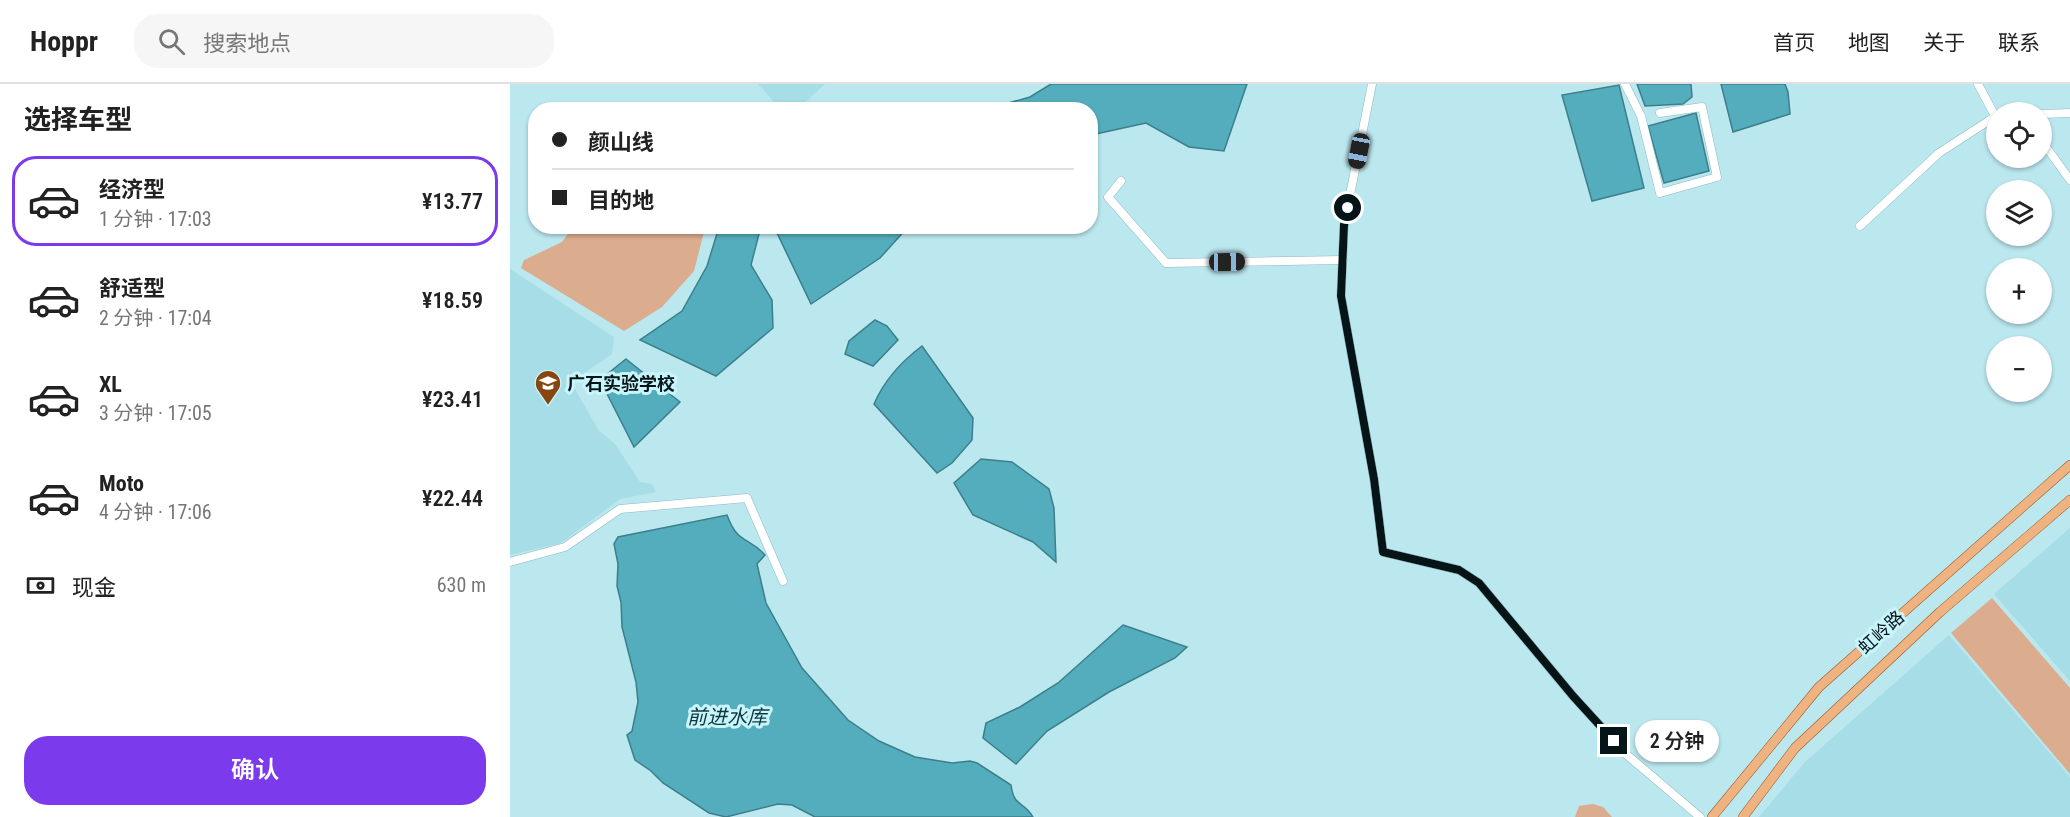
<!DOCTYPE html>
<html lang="zh">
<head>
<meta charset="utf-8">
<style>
	body { margin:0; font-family:"Roboto Condensed","Noto Sans SC",sans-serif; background:#f6f6f6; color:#222; height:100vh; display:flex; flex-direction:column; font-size:22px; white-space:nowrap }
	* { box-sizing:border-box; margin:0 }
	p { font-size:20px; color:#767676 }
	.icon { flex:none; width:33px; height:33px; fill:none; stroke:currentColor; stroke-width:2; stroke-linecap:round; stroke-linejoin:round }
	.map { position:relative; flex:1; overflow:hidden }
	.side { display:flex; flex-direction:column; background:#fff; width:510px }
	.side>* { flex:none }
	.banner { position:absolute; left:18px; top:18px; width:570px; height:132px; border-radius:24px; box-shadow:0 2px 4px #0004; display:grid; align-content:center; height:132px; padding:0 24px; background:#fff }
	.fabs { position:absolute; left:1476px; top:18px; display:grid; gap:12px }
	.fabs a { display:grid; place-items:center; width:66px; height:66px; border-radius:50%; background:#fff; box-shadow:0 2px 4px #0004; font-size:30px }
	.end { position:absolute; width:27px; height:27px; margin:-14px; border:8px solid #051417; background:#fff; box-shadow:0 0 0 3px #fff }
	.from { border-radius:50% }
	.bubble { position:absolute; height:42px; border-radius:21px; background:#fff; box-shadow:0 2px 4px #0004; font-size:20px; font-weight:600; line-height:42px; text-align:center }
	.car { position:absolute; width:18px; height:36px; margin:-18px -9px; border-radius:8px; box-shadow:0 0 4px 2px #0007; background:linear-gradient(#222 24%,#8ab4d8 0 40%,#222 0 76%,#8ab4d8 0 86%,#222 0) }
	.banner b { display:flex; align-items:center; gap:21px; height:57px; font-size:22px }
	.banner b+b { border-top:2px solid #e0e0e0 }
	.banner i { width:15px; height:15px; background:#222 }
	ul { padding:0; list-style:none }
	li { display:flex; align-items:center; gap:18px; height:90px; margin:0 12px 9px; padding:0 12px; border:3px solid transparent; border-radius:24px }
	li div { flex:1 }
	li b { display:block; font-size:22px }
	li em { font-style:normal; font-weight:600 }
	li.active { border-color:#7c3aed }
	li>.icon { width:54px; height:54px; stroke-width:1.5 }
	h2 { padding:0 24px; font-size:27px; line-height:72px }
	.pay { display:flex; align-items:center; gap:15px; height:66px; padding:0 24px; font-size:22px }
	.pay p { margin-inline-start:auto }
	.button { display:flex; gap:12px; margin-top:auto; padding:12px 24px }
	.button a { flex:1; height:69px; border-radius:24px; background:#7c3aed; color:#fff; font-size:24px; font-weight:600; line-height:69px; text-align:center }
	header { display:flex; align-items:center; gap:36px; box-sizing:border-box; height:84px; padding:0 30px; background:#fff; border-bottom:2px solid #e0e0e0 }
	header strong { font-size:28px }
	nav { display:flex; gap:33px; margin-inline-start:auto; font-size:21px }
	.search { width:420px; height:54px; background:#f6f6f6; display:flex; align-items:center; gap:15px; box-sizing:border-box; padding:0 21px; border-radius:24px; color:#767676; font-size:22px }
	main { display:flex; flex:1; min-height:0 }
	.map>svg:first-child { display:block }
</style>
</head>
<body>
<header>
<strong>Hoppr</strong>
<div class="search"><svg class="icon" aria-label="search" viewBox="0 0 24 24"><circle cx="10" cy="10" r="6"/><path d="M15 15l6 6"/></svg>搜索地点</div>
<nav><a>首页</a><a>地图</a><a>关于</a><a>联系</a></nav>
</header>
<main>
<section class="side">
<h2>选择车型</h2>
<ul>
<li class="active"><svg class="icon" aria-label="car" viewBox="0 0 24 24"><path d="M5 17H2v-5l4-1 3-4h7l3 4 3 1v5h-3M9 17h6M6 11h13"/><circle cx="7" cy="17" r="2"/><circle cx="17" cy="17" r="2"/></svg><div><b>经济型</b><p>1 分钟 · 17:03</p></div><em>¥13.77</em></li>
<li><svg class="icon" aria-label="car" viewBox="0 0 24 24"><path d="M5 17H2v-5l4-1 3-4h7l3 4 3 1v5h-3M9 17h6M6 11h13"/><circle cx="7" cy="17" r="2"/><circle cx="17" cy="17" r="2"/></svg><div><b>舒适型</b><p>2 分钟 · 17:04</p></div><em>¥18.59</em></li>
<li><svg class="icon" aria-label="car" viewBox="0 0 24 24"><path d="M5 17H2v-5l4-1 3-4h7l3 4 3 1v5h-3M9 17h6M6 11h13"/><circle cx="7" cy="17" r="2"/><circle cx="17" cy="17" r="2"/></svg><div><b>XL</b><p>3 分钟 · 17:05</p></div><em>¥23.41</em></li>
<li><svg class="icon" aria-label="car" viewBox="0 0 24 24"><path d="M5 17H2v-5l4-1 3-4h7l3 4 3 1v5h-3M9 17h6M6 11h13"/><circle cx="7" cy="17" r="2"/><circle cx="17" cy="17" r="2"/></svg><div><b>Moto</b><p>4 分钟 · 17:06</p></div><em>¥22.44</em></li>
</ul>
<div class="pay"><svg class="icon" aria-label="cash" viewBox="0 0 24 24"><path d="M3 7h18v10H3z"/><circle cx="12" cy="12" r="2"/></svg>现金<p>630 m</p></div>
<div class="button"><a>确认</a></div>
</section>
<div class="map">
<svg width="1560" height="733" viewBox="0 0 1560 733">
	<rect width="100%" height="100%" fill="#bbe7ef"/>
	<g fill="#a7dde6">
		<path d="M 248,0 L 315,0 L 287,26 L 270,25 Z"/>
		<path d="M 0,185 L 104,253 L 102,270 L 61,298 L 89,347 L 105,360 L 130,398 L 142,400 L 146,408 L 110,415 L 51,459 L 0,471 Z"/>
		<path d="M 1560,444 L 1560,597 L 1484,510 Z"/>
		<path d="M 1439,551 L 1560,693 L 1560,733 L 1249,733 L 1295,678 Z"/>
	</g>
	<g fill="#dbac8d">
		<path d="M 189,142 L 195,144 L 184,187 L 152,223 L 114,247 L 11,184 L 14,176 L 52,158 L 63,143 Z"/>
		<path d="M 1482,514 L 1560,604 L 1560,690 L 1441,549 Z"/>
		<path d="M 1083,720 L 1093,723 L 1102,733 L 1065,733 L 1069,722 Z"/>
	</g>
	<g fill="#54adbc" stroke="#3c7f8a" stroke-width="1.5">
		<path d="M 541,0 L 737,0 L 714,67 L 679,63 L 636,39 L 581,51 L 580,26 L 477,25 L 520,13 Z"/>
		<path d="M 1127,0 L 1181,0 L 1182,13 L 1173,20 L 1135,22 Z"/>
		<path d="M 1211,0 L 1275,0 L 1278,8 L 1280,30 L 1223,48 Z"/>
		<path d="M 1109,1 L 1134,104 L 1082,117 L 1052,11 Z"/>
		<path d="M 1186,29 L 1199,87 L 1154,99 L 1138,42 Z"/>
		<path d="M 209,143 L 247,143 L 250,146 L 241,181 L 262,216 L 263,244 L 206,292 L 130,256 L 172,227 L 197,182 Z"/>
		<path d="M 262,143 L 398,143 L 370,174 L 301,220 L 267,149 Z"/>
		<path d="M 365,236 L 377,242 L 388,256 L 363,282 L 335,270 L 339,257 Z"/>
		<path d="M 412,262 L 463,334 L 462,356 L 442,379 L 427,389 L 364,320 C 374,297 392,277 412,262 Z"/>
		<path d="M 116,275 L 170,318 L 124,363 L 90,296 Z"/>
		<path d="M 471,375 L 502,378 L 539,405 L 544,424 L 546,478 L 523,458 L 463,431 L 444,399 Z"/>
		<path d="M 217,431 C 228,461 238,452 255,471 L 247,480 L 256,519 L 292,584 L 338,636 L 369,657 L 405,673 L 442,679 L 460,677 L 467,679 L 501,701 C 504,724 514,717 523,733 L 305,733 L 282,721 L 268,720 L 216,733 L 199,729 L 153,699 L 141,687 L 125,676 L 117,651 L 122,647 L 128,618 L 126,598 L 112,543 L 111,518 L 107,502 L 108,480 L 104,460 L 108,453 Z"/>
		<path d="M 613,541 L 677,563 L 665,574 L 599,608 L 537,647 L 506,680 L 473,654 L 476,639 L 510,623 L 548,599 Z"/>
	</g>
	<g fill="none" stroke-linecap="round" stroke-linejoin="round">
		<g stroke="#8eb9c1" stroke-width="9">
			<g id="minor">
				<path d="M 862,0 L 834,141 L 831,212 L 864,395 L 873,468 L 949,486 L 969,499 L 1063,612 L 1117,671 L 1190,733"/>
				<path d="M 1115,0 L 1131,32 L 1150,109 L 1207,93 L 1192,23 L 1150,29"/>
				<path d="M 1468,0 L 1485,32"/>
				<path d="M 1532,30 L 1560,29"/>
				<path d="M 1532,57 L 1560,96"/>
				<path d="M 611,97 L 598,113 L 656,179 L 833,176"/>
				<path d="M 1350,142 L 1429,69 L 1486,32"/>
				<path d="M 0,478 L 55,463 L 110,425 L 237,414 L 273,497"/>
			</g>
		</g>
		<g stroke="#975a25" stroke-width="10">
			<g id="major">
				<path d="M 1202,733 L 1309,603 L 1560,381"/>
				<path d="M 1233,733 L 1285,664 L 1430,528 L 1560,416"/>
			</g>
		</g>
		<use href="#minor" stroke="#fff" stroke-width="8"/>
		<use href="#major" stroke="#efb281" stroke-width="9"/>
	</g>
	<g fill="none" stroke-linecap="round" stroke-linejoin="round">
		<path stroke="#051417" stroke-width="8" d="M 838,124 L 834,141 L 831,212 L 864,395 L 873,468 L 949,486 L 969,499 L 1063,612 L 1104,657"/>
	</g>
	<defs>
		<g id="school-pin" transform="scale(1.35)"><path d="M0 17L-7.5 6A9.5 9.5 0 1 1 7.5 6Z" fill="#87460f" stroke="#c8f5fc"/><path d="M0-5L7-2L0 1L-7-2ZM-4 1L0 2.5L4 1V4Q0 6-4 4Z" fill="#fff"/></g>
	</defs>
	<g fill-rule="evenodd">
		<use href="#school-pin" x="38" y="299"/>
	</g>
	<g text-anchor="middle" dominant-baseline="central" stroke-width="6" stroke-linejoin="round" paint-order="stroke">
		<g font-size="18" font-weight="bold" fill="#051417" stroke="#c8f5fc" text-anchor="start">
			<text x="57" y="299">广石实验学校</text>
		</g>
		<g font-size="18" fill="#051417" stroke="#c8f5fc">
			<text transform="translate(1371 548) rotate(-42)">虹岭路</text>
		</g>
		<g font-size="20" font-style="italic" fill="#0c373e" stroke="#c8f5fc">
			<text x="217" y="633">前进水库</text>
		</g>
	</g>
</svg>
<div class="fabs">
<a><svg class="icon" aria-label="locate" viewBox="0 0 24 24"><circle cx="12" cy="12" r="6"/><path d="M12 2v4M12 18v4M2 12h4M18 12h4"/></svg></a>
<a><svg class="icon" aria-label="layers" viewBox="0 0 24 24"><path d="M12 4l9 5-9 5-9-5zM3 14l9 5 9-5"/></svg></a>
<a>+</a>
<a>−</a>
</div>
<i class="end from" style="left:838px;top:124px"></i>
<i class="end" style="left:1104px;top:657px"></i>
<div class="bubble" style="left:1125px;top:636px;width:84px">2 分钟</div>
<i class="car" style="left:849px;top:67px;rotate:191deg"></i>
<i class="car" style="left:717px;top:178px;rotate:89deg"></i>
<div class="banner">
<b><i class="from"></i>颜山线</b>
<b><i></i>目的地</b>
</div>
</div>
</main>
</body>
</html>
